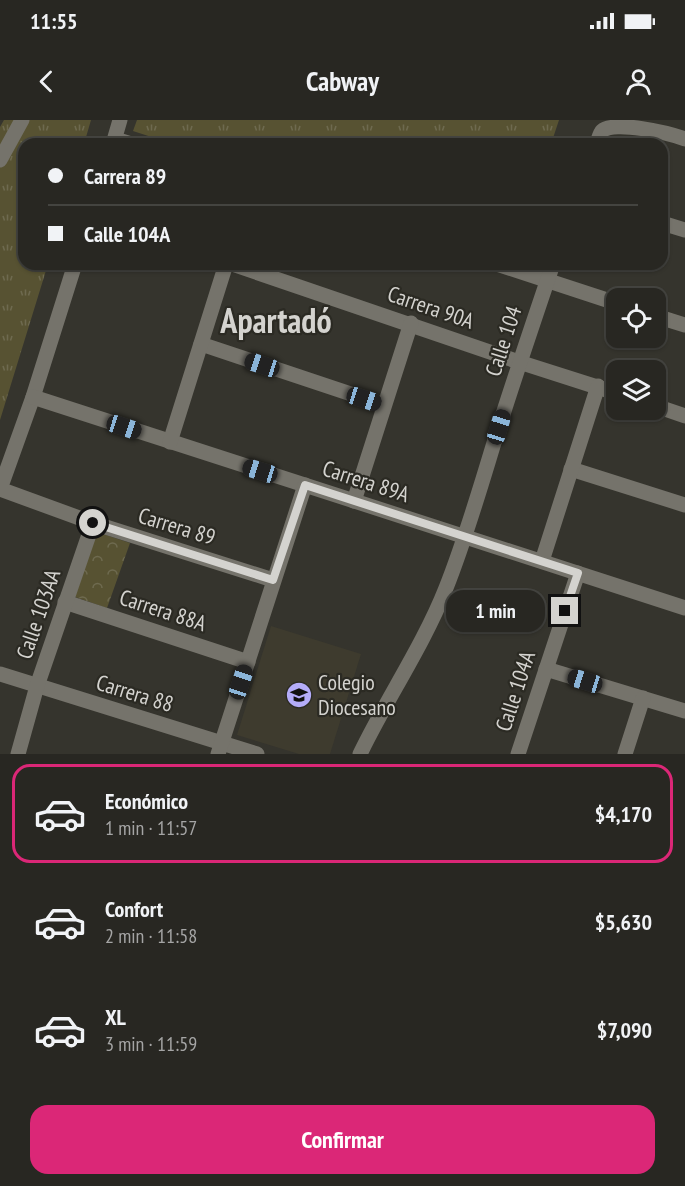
<!DOCTYPE html>
<html lang="es">
<head>
<meta charset="utf-8">
<style>
	body { margin:0; font-family:"PT Sans Narrow",sans-serif; background:#34332f; color:#f1f3f6; height:100vh; display:flex; flex-direction:column; font-size:22px; white-space:nowrap }
	* { box-sizing:border-box; margin:0 }
	p { font-size:20px; color:#a5a5a5 }
	.icon { flex:none; width:33px; height:33px; fill:none; stroke:currentColor; stroke-width:2; stroke-linecap:round; stroke-linejoin:round }
	.map { position:relative; height:634px; overflow:hidden }
	.sheet { display:flex; flex-direction:column; background:#282722; flex:1 }
	.sheet>* { flex:none }
	.top-card { position:absolute; left:18px; top:18px; width:650px; height:132px; border-radius:18px; box-shadow:0 2px 4px #0004,0 0 0 2px #444440; display:grid; align-content:center; height:132px; padding:0 30px; background:#282722 }
	.buttons { position:absolute; left:606px; top:168px; display:grid; gap:12px }
	.buttons a { display:grid; place-items:center; width:60px; height:60px; border-radius:12px; background:#282722; box-shadow:0 2px 4px #0004,0 0 0 2px #444440; font-size:30px }
	.end { position:absolute; width:27px; height:27px; margin:-14px; border:8px solid #d4d3cf; background:#111; box-shadow:0 0 0 3px #111 }
	.from { border-radius:50% }
	.bubble { position:absolute; height:42px; border-radius:18px; background:#282722; box-shadow:0 2px 4px #0004,0 0 0 2px #444440; font-size:20px; font-weight:700; line-height:42px; text-align:center }
	.car { position:absolute; width:18px; height:36px; margin:-18px -9px; border-radius:8px; box-shadow:0 0 4px 2px #0007; background:linear-gradient(#222 24%,#8ab4d8 0 40%,#222 0 76%,#8ab4d8 0 86%,#222 0) }
	.top-card b { display:flex; align-items:center; gap:21px; height:57px; font-size:22px }
	.top-card b+b { border-top:2px solid #444440 }
	.top-card i { width:15px; height:15px; background:#f1f3f6 }
	ul { padding:10px 0 0; list-style:none }
	li { display:flex; align-items:center; gap:18px; height:99px; margin:0 12px 9px; padding:0 18px; border:3px solid transparent; border-radius:18px }
	li div { flex:1 }
	li b { display:block; font-size:22px }
	li em { font-style:normal; font-weight:700 }
	li.selected { border-color:#db2777 }
	li>.icon { width:54px; height:54px; stroke-width:1.5 }
	.cta { display:flex; gap:12px; margin-top:auto; padding:12px 30px }
	.cta a { flex:1; height:69px; border-radius:18px; background:#db2777; color:#fff; font-size:24px; font-weight:700; line-height:69px; text-align:center }
	.status { display:flex; justify-content:space-between; align-items:center; height:42px; padding:0 30px; background:#282722; direction:ltr }
	.status svg { height:16px; fill:currentColor }
	header { display:flex; justify-content:space-between; align-items:center; height:78px; padding:0 30px; background:#282722; font-size:27px; font-weight:700 }
	.map>svg:first-child { display:block }
</style>
</head>
<body>
<div class="status"><b>11:55</b><svg viewBox="0 0 49 12"><path d="M0 12V9h3v3zM5 12V6h3v6zM10 12V3h3v9zM15 12V0h3v12zM26 1h20v11H26zM47 4h2v5h-2z"/></svg></div>
<header><svg class="icon" aria-label="back" viewBox="0 0 24 24"><path d="M15 5l-7 7 7 7"/></svg>Cabway<svg class="icon" aria-label="person" viewBox="0 0 24 24"><circle cx="12" cy="8" r="4"/><path d="M4 21q1-7 8-7t8 7"/></svg></header>
<div class="map">
<svg width="685" height="634" viewBox="0 0 685 634">
	<defs>
		<pattern id="grass-tufts" width="24" height="20" patternUnits="userSpaceOnUse" patternTransform="scale(1.5)"><rect width="24" height="20" fill="#575232"/><path d="M3 7l-1-3M5 7V3M7 7l1-3M15 17l-1-3M17 17v-4M19 17l1-3" fill="none" stroke="#6e6a4f"/></pattern>
		<pattern id="forest-crowns" width="20" height="18" patternUnits="userSpaceOnUse" patternTransform="scale(1.5)"><rect width="20" height="18" fill="#575232"/><path d="M2 6a3 3 0 1 1 6 0M12 15a3 3 0 1 1 6 0" fill="none" stroke="#6e6a4f"/></pattern>
	</defs>
	<rect width="100%" height="100%" fill="#35342d"/>
	<path fill="#3e3b2e" d="M 271,506 L 361,534 L 330,634 L 299,634 L 237,615 Z"/>
	<g fill="url(#grass-tufts)">
		<path d="M 4,0 L 91,0 L 84,24 L 24,24 L 24,144 L 48,144 L 0,300 L 0,7 Z"/>
		<path d="M 137,0 L 559,0 L 551,24 L 173,24 L 133,11 Z"/>
	</g>
	<path fill="url(#forest-crowns)" d="M 97,412 L 130,423 L 107,488 L 75,477 Z"/>
	<g fill="none" stroke-linecap="round" stroke-linejoin="round">
		<g stroke="#75736b" stroke-width="15">
			<path d="M 115,19 L 131,24"/>
			<path d="M 113,24 L 120,0"/>
			<path d="M 597,24 C 598,20 600,14 602,11 C 614,0 669,13 685,19"/>
			<path d="M 0,40 L 22,0"/>
			<path d="M 662,103 L 685,110"/>
			<path d="M 75,144 L 33,277 L 0,369 L 93,403 L 273,460"/>
			<path d="M 232,144 L 519,242 L 616,273"/>
			<path d="M 497,144 L 616,183"/>
			<path d="M 656,196 L 685,205"/>
			<path d="M 201,224 L 384,285"/>
			<path d="M 33,277 L 685,488"/>
			<path d="M 656,286 L 685,296"/>
			<path d="M 170,322 L 226,144"/>
			<path d="M 571,349 L 685,385"/>
			<path d="M 354,381 L 411,203"/>
			<path d="M 542,441 L 598,266"/>
			<path d="M 65,482 L 248,542"/>
			<path d="M 546,549 L 685,591"/>
			<path d="M 0,554 L 257,634"/>
			<path d="M 18,634 L 37,566 L 93,403"/>
			<path d="M 218,634 L 305,365"/>
			<path d="M 360,634 C 387,578 423,526 446,468 C 466,418 481,365 497,313 C 515,256 534,200 553,144"/>
			<path d="M 518,634 L 578,453"/>
			<path d="M 625,634 L 643,578"/>
		</g>
	</g>
	<g fill="none" stroke-linecap="round" stroke-linejoin="round">
		<path stroke="#d4d3cf" stroke-width="8" d="M 93,403 L 273,460 L 305,365 L 578,453 L 565,491"/>
	</g>
	<defs>
		<g id="school-disc" transform="scale(1.35)"><circle r="9.5" fill="#b4acf9" stroke="#2b2a23"/><path d="M0-5L7-2L0 1L-7-2ZM-4 1L0 2.5L4 1V4Q0 6-4 4Z" fill="#111"/></g>
	</defs>
	<g fill-rule="evenodd">
		<use href="#school-disc" x="299" y="575"/>
	</g>
	<g text-anchor="middle" dominant-baseline="central" stroke-width="4.5" stroke-linejoin="round" paint-order="stroke">
		<g font-size="22" fill="#d4d3cf" stroke="#2b2a23">
			<text transform="translate(431 187) rotate(19)">Carrera 90A</text>
			<text transform="translate(503 221) rotate(-72)">Calle 104</text>
			<text transform="translate(366 361) rotate(18)">Carrera 89A</text>
			<text transform="translate(177 406) rotate(17)">Carrera 89</text>
			<text transform="translate(163 490) rotate(18)">Carrera 88A</text>
			<text transform="translate(38 494) rotate(-71)">Calle 103AA</text>
			<text transform="translate(515 571) rotate(-72)">Calle 104A</text>
			<text transform="translate(135 573) rotate(17)">Carrera 88</text>
		</g>
		<g font-size="22" fill="#d4d3cf" stroke="#2b2a23" text-anchor="start">
			<text x="318" y="562">Colegio<tspan x="318" dy="25">Diocesano</tspan></text>
		</g>
		<g font-size="34" font-weight="bold" fill="#d4d3cf" stroke="#2b2a23">
			<text x="276" y="200">Apartadó</text>
		</g>
	</g>
</svg>
<div class="buttons">
<a><svg class="icon" aria-label="locate" viewBox="0 0 24 24"><circle cx="12" cy="12" r="6"/><path d="M12 2v4M12 18v4M2 12h4M18 12h4"/></svg></a>
<a><svg class="icon" aria-label="layers" viewBox="0 0 24 24"><path d="M12 4l9 5-9 5-9-5zM3 14l9 5 9-5"/></svg></a>
</div>
<i class="end from" style="left:93px;top:403px"></i>
<i class="end" style="left:565px;top:491px"></i>
<div class="bubble" style="left:446px;top:470px;width:99px">1 min</div>
<i class="car" style="left:262px;top:245px;rotate:288deg"></i>
<i class="car" style="left:364px;top:279px;rotate:108deg"></i>
<i class="car" style="left:124px;top:307px;rotate:108deg"></i>
<i class="car" style="left:499px;top:307px;rotate:17deg"></i>
<i class="car" style="left:260px;top:351px;rotate:287deg"></i>
<i class="car" style="left:585px;top:561px;rotate:287deg"></i>
<i class="car" style="left:241px;top:562px;rotate:18deg"></i>
<div class="top-card">
<b><i class="from"></i>Carrera 89</b>
<b><i></i>Calle 104A</b>
</div>
</div>
<section class="sheet">
<ul>
<li class="selected"><svg class="icon" aria-label="car" viewBox="0 0 24 24"><path d="M5 17H2v-5l4-1 3-4h7l3 4 3 1v5h-3M9 17h6M6 11h13"/><circle cx="7" cy="17" r="2"/><circle cx="17" cy="17" r="2"/></svg><div><b>Económico</b><p>1 min · 11:57</p></div><em>$4,170</em></li>
<li><svg class="icon" aria-label="car" viewBox="0 0 24 24"><path d="M5 17H2v-5l4-1 3-4h7l3 4 3 1v5h-3M9 17h6M6 11h13"/><circle cx="7" cy="17" r="2"/><circle cx="17" cy="17" r="2"/></svg><div><b>Confort</b><p>2 min · 11:58</p></div><em>$5,630</em></li>
<li><svg class="icon" aria-label="car" viewBox="0 0 24 24"><path d="M5 17H2v-5l4-1 3-4h7l3 4 3 1v5h-3M9 17h6M6 11h13"/><circle cx="7" cy="17" r="2"/><circle cx="17" cy="17" r="2"/></svg><div><b>XL</b><p>3 min · 11:59</p></div><em>$7,090</em></li>
</ul>
<div class="cta"><a>Confirmar</a></div>
</section>
</body>
</html>
